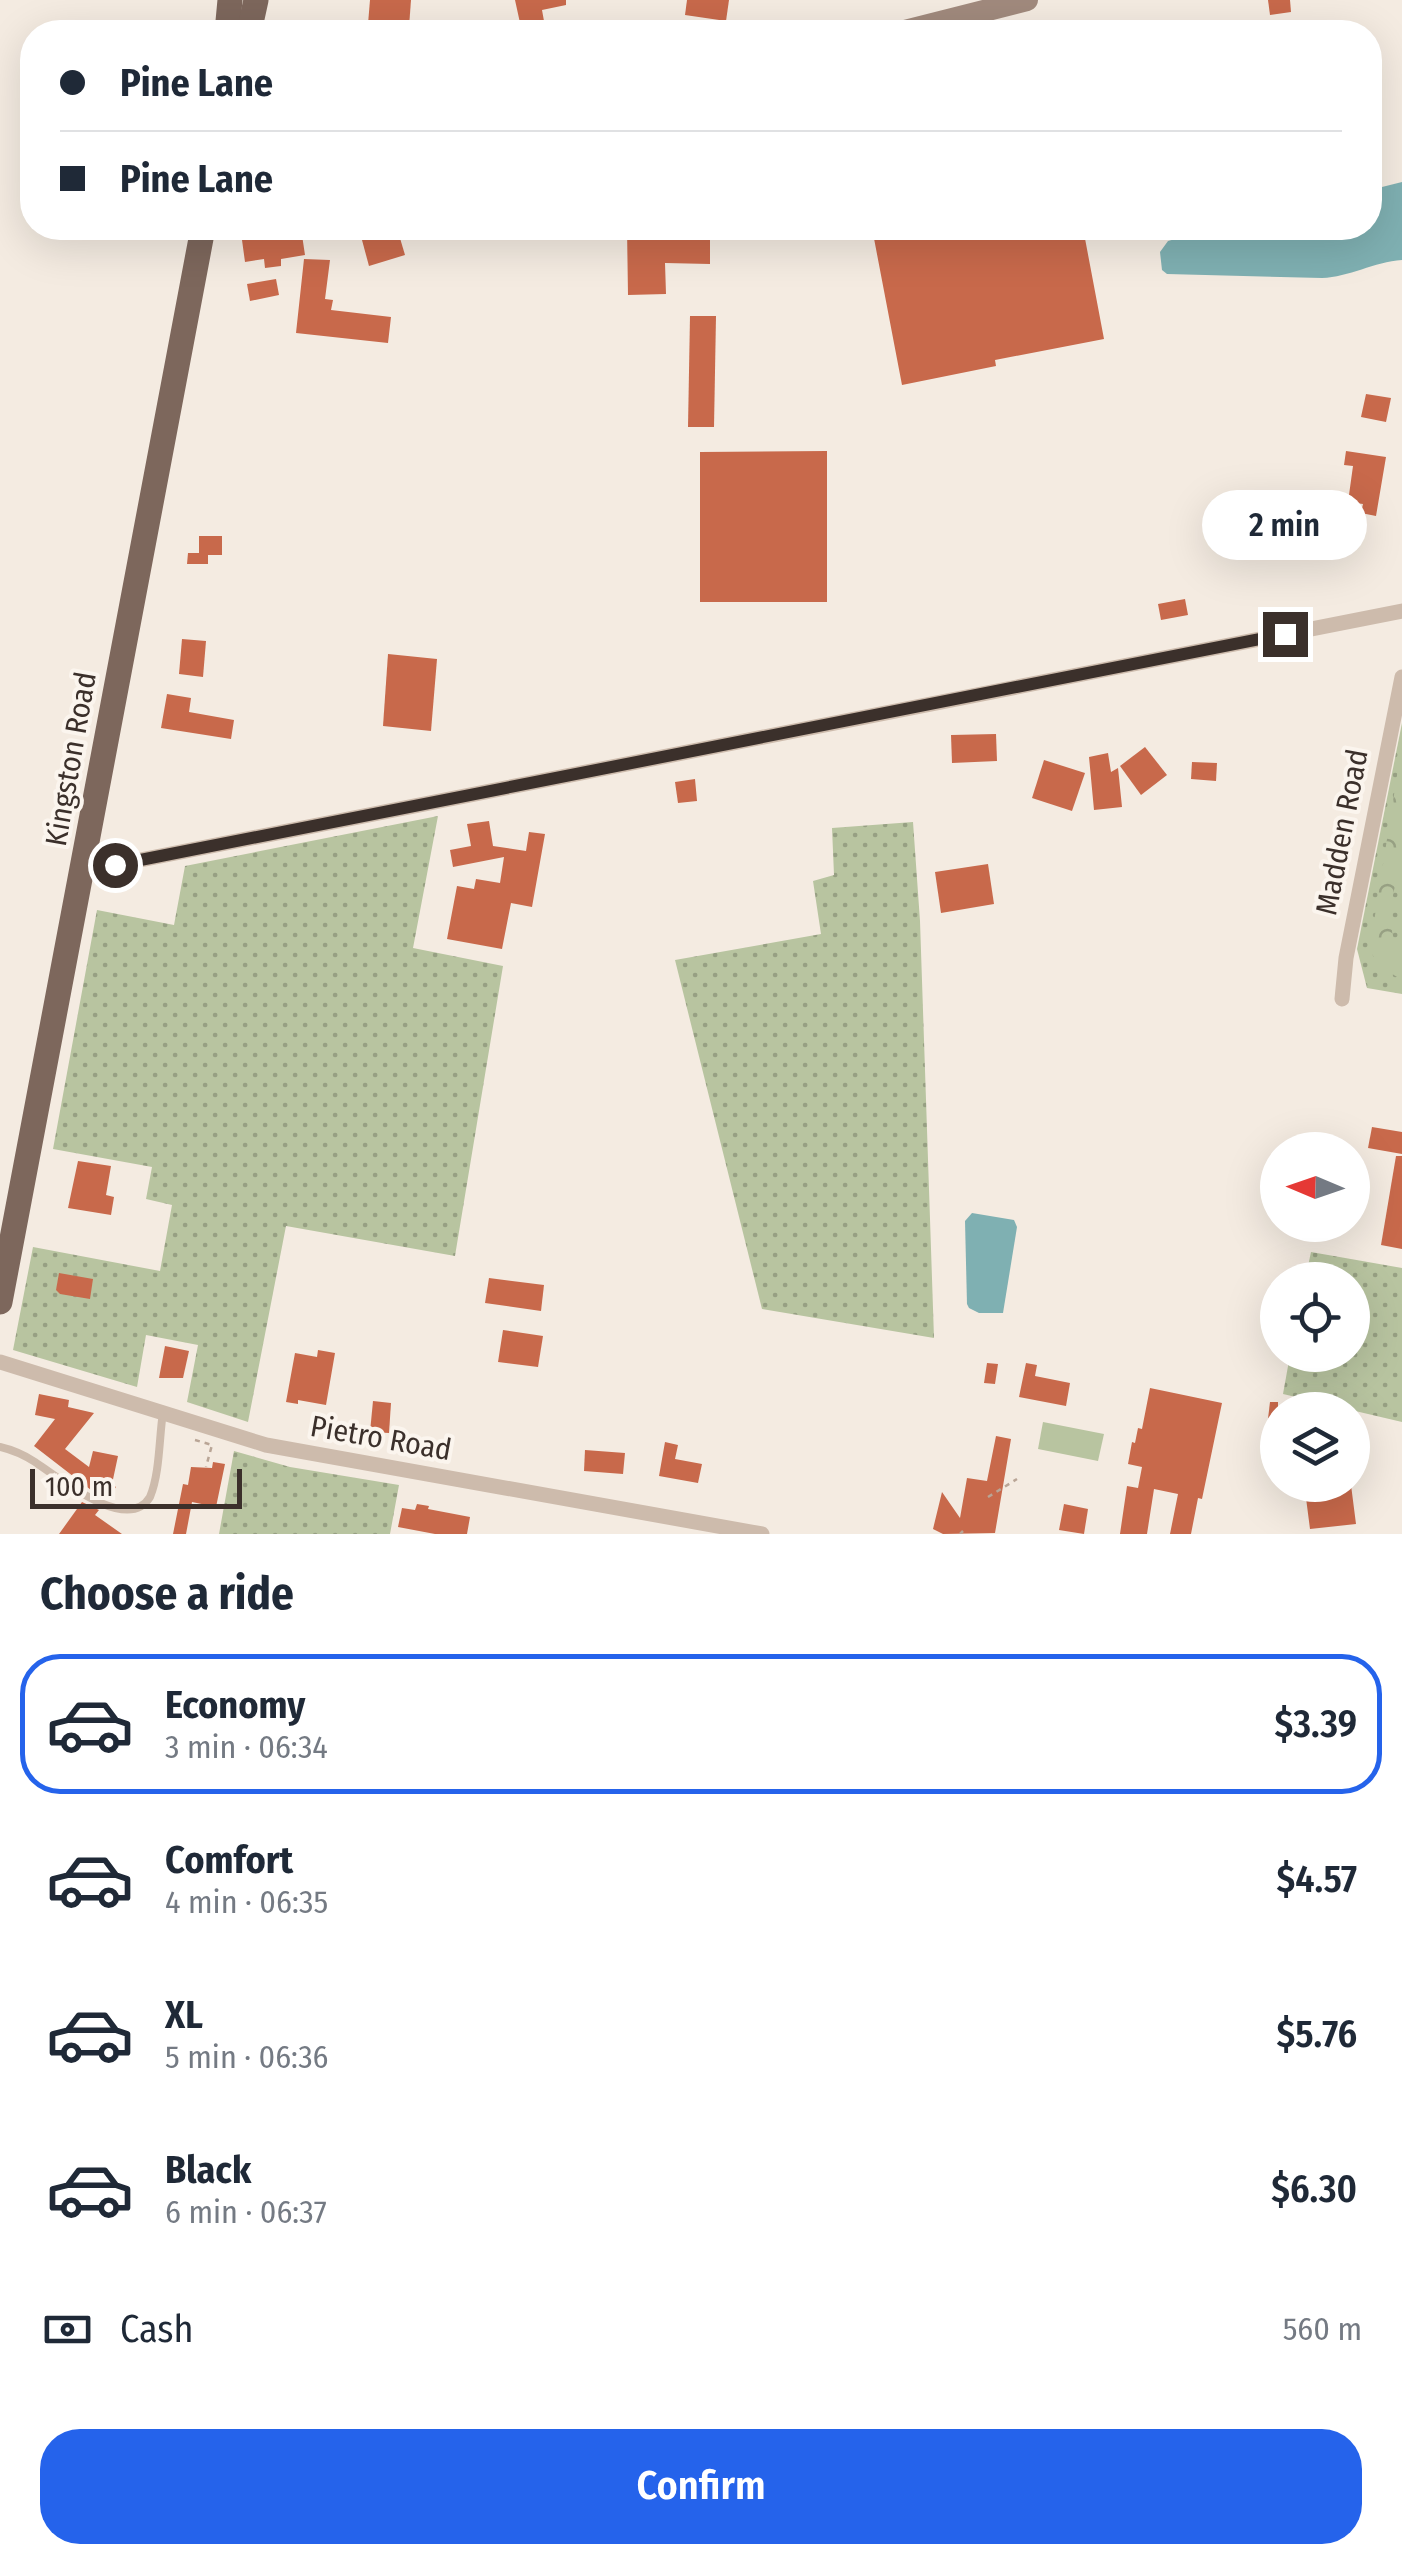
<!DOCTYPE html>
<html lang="en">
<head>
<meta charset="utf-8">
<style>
	body { margin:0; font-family:"Fira Sans Condensed",sans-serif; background:#f6f6f7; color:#1f2937; height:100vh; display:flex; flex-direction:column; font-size:38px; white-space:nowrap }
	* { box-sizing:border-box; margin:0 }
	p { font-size:32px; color:#747a83 }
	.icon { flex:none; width:55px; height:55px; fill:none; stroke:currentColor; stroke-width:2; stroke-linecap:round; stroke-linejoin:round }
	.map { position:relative; height:1534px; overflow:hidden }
	.side { display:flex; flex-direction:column; background:#fff; flex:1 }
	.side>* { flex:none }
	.banner { position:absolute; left:20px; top:20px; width:1362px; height:220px; border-radius:40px; box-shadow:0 10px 40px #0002; display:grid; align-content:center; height:220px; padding:0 40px; background:#fff }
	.needle { width:65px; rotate:272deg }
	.controls { position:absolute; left:1260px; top:1132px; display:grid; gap:20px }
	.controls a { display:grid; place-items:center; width:110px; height:110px; border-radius:50%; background:#fff; box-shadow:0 10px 40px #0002; font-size:50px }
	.scale { position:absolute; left:30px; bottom:25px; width:212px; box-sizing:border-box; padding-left:10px; border:5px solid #3b302b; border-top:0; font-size:28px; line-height:35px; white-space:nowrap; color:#3b302b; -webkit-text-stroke:8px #fbf5ee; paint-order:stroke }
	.end { position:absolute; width:45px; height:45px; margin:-22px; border:12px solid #3b302b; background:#fff; box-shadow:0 0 0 5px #fff }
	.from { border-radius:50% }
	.bubble { position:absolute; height:70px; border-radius:35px; background:#fff; box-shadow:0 10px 40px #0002; font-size:32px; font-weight:600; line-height:70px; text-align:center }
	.banner b { display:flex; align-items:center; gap:35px; height:95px; font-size:38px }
	.banner b+b { border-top:2px solid #e0e1e3 }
	.banner i { width:25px; height:25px; background:#1f2937 }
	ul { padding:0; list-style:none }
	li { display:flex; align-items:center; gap:30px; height:140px; margin:0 20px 15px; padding:0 20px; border:5px solid transparent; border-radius:40px }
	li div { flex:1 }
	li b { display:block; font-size:38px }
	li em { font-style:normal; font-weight:600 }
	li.active { border-color:#2563eb }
	li>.icon { width:90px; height:90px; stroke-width:1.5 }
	h2 { padding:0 40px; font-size:45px; line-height:120px }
	.pay { display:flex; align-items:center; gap:25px; height:110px; padding:0 40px; font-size:38px }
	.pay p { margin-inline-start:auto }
	.primary-button { display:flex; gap:20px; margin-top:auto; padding:20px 40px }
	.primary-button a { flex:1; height:115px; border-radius:40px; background:#2563eb; color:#fff; font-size:40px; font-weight:600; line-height:115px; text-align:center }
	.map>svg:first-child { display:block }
</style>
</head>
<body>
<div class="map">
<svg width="1402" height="1534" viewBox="0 0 1402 1534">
	<defs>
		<pattern id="grass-dots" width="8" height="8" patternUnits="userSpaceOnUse" patternTransform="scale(2.5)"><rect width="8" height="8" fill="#b8c4a0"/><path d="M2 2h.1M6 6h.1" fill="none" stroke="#97a083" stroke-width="1.8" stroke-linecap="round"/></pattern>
		<pattern id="forest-crowns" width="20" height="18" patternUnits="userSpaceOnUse" patternTransform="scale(2.5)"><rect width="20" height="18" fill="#b8c4a0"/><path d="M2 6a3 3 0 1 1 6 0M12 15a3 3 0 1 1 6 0" fill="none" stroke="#97a083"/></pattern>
	</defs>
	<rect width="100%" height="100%" fill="#f4ebe1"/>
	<g fill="url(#grass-dots)">
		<path d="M 1402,723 L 1402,994 L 1367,988 L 1357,949 Z"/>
		<path d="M 438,816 L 413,948 L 503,966 L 455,1256 L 286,1226 L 248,1422 L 187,1402 L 198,1345 L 146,1335 L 137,1387 L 13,1350 L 33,1247 L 160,1271 L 172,1205 L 146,1199 L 152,1167 L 53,1149 L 97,910 L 174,925 L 185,866 Z"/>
		<path d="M 913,822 L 920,921 L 934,1338 L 762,1309 L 675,960 L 821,934 L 813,881 L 834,875 L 832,828 Z"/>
		<path d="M 1311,1252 L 1402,1268 L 1402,1422 L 1283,1394 L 1290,1355 L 1352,1355 L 1352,1280 L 1305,1280 Z"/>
		<path d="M 234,1451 L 290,1467 L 399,1485 L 390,1534 L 219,1534 Z"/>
	</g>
	<path fill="url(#forest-crowns)" d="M 1402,744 L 1402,866 C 1391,889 1384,935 1402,955 L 1402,980 L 1376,964 L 1370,947 Z"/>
	<path fill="#b8c4a0" d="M 1043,1422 L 1104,1434 L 1098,1461 L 1038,1449 Z"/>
	<g fill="#7fb0b2">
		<path d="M 1402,182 L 1402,260 C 1374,262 1349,277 1322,278 L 1167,274 L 1162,270 L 1160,252 L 1168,241 L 1214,228 L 1370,228 L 1370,190 Z"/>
		<path d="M 972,1213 L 1014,1220 L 1017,1227 L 1003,1313 L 979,1313 L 969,1308 L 967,1304 L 965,1221 Z"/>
	</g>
	<g fill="#c8694b">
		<path d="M 370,0 L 411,0 L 409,27 L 368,24 Z"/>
		<path d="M 515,0 L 566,0 L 566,5 L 542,10 L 546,32 L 522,32 Z"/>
		<path d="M 687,0 L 729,0 L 726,21 L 685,15 Z"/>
		<path d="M 1268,0 L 1290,0 L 1291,12 L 1270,15 Z"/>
		<path d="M 365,228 L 397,228 L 405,255 L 369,266 L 359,229 Z"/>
		<path d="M 627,228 L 710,231 L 710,264 L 665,263 L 666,294 L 628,295 Z"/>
		<path d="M 872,228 L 970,228 L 971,234 L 1005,228 L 1083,228 L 1104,339 L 995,360 L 996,366 L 902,385 Z"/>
		<path d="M 302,235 L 305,255 L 281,259 L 281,266 L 265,268 L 264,259 L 245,262 L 242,240 Z"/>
		<path d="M 304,259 L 330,260 L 325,299 L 333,300 L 331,310 L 391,317 L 388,343 L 296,333 Z"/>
		<path d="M 276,279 L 279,295 L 250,301 L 247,284 Z"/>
		<path d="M 690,316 L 716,316 L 714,427 L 688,427 Z"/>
		<path d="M 1366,394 L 1391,398 L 1386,422 L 1361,417 Z"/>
		<path d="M 827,451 L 827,602 L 700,602 L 700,452 Z"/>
		<path d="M 1346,451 L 1386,457 L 1376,516 L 1361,513 L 1363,504 L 1348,502 L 1353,466 L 1344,465 Z"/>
		<path d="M 199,536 L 222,536 L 222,555 L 208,555 L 208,564 L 187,564 L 188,553 L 199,553 Z"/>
		<path d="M 1185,599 L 1188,615 L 1161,620 L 1158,604 Z"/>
		<path d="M 182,639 L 206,641 L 203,677 L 179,674 Z"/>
		<path d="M 388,654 L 437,659 L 431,731 L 383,726 Z"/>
		<path d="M 167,694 L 191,698 L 189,712 L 234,720 L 231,739 L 161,728 Z"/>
		<path d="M 996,734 L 997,761 L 952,763 L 951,735 Z"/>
		<path d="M 1145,747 L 1167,775 L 1141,795 L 1120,766 Z"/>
		<path d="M 1108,753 L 1111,772 L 1118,768 L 1122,807 L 1094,810 L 1089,757 Z"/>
		<path d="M 1044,760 L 1085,773 L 1072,811 L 1032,798 Z"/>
		<path d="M 1192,762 L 1217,763 L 1216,781 L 1191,779 Z"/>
		<path d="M 695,779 L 697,801 L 678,803 L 675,782 Z"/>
		<path d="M 489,821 L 493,846 L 526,851 L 529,832 L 545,834 L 532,907 L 511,903 L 502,949 L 447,939 L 457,886 L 474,889 L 476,879 L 500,883 L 504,857 L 453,867 L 450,850 L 471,846 L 467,824 Z"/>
		<path d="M 988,864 L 994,904 L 941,913 L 935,872 Z"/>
		<path d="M 1372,1127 L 1402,1132 L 1402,1154 L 1368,1148 Z"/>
		<path d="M 1396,1156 L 1402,1156 L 1402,1249 L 1381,1245 Z"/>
		<path d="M 78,1161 L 111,1166 L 106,1195 L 114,1197 L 111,1215 L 68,1208 Z"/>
		<path d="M 59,1273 L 93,1279 L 90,1299 L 60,1294 L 56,1290 Z"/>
		<path d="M 489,1278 L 544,1285 L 541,1311 L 485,1303 Z"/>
		<path d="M 503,1330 L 543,1336 L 538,1367 L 498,1362 Z"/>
		<path d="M 165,1346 L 189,1351 L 183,1378 L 159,1378 Z"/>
		<path d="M 318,1350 L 335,1353 L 326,1405 L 298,1400 L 298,1404 L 286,1402 L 295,1353 L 317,1357 Z"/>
		<path d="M 987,1363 L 998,1364 L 995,1384 L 984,1383 Z"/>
		<path d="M 1026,1363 L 1037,1365 L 1035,1376 L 1070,1383 L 1066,1406 L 1019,1397 Z"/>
		<path d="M 1150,1388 L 1222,1403 L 1202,1499 L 1198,1498 L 1191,1534 L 1170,1534 L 1178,1494 L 1154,1489 L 1147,1534 L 1120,1534 L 1127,1486 L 1138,1488 L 1142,1467 L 1128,1464 L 1132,1442 L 1135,1443 L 1138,1428 L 1142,1429 Z"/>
		<path d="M 39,1394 L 69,1400 L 68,1407 L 94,1413 L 65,1449 L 89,1467 L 93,1451 L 118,1456 L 112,1484 L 116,1487 L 108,1498 L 91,1490 L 34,1446 L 55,1419 L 35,1415 Z"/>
		<path d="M 373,1401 L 391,1403 L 389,1433 L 370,1432 Z"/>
		<path d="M 1270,1402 L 1278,1402 L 1278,1454 L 1264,1452 Z"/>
		<path d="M 996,1436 L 1011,1439 L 995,1533 L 943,1534 L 933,1529 L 942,1492 L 960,1518 L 967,1478 L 987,1481 Z"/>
		<path d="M 665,1442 L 678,1445 L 675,1459 L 702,1464 L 698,1483 L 659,1476 Z"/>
		<path d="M 585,1450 L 625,1453 L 623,1474 L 584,1471 Z"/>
		<path d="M 213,1462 L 225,1464 L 216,1507 L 192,1502 L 186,1534 L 173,1534 L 183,1484 L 188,1485 L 191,1467 L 212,1468 Z"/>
		<path d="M 1332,1485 L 1351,1485 L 1356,1524 L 1310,1529 L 1306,1498 L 1333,1495 Z"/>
		<path d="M 82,1502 L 99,1510 L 95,1515 L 122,1534 L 59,1534 Z"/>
		<path d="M 417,1504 L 429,1506 L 428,1509 L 470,1517 L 467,1534 L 435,1534 L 398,1527 L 402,1508 L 415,1510 Z"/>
		<path d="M 1064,1504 L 1088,1509 L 1084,1534 L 1059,1530 Z"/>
	</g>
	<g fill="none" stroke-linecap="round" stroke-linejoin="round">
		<g stroke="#b9a596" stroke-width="2.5" stroke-dasharray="5 5" stroke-linecap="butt">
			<path d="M 195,1440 L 212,1445 L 206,1467"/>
			<path d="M 988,1497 L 1017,1479"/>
			<path d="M 960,1534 L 963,1531"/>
		</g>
		<path stroke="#cdbbac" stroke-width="8" d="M 0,1447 C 13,1450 24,1455 35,1462 C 60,1479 128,1534 150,1497 C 160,1473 159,1438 163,1412"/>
		<g stroke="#cdbbac" stroke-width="15">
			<path d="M 85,864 L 115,865 L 1402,611"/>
			<path d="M 1342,999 L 1346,958 L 1402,677"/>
			<path d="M 0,1362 L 266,1445 L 762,1534"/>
		</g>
		<path stroke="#a18a7d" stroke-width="22" d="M 901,32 L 1027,0"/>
		<g stroke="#7d675c" stroke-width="25">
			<path d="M 227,32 L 230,0"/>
			<path d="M 249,32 L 256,0"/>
			<path d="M 0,1302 L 203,228"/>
		</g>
	</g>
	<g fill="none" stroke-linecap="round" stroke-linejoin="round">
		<path stroke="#3b302b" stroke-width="12" d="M 115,865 L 1285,634"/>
	</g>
	<g text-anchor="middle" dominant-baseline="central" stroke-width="8" stroke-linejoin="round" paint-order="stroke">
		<g font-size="30" fill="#3b302b" stroke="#fbf5ee">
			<text transform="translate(71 759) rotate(-80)">Kingston Road</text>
			<text transform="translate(1342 832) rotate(-79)">Madden Road</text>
			<text transform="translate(381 1438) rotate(10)">Pietro Road</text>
		</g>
	</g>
</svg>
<div class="controls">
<a><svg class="needle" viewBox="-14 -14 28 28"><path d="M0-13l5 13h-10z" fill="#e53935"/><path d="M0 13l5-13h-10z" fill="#747a83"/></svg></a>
<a><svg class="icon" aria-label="locate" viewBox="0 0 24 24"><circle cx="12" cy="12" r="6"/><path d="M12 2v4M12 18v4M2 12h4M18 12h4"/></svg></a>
<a><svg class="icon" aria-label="layers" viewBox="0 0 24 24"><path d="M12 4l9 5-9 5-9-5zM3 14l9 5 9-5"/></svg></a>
</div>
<div class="scale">100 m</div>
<i class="end from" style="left:115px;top:865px"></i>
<i class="end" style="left:1285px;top:634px"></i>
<div class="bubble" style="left:1202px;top:490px;width:165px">2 min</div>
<div class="banner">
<b><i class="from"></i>Pine Lane</b>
<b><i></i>Pine Lane</b>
</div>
</div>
<section class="side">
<h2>Choose a ride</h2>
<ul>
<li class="active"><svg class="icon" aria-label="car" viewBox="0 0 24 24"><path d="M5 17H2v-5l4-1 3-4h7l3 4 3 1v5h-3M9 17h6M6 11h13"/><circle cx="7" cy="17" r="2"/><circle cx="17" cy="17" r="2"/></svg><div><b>Economy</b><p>3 min · 06:34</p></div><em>$3.39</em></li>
<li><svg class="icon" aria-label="car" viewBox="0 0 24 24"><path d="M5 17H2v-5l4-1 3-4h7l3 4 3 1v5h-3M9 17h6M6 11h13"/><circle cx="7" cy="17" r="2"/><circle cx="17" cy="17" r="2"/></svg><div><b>Comfort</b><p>4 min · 06:35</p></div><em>$4.57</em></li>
<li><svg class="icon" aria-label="car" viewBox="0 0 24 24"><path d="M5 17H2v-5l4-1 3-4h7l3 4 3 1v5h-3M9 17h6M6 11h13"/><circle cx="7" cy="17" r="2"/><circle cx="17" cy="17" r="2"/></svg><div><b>XL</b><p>5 min · 06:36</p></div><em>$5.76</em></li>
<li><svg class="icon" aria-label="car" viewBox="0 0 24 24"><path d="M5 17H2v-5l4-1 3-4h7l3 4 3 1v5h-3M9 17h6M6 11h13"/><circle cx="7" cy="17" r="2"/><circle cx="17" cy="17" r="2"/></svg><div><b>Black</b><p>6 min · 06:37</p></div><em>$6.30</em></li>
</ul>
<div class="pay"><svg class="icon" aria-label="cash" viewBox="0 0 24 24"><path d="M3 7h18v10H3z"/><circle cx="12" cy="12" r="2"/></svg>Cash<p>560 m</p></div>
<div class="primary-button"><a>Confirm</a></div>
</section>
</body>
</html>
